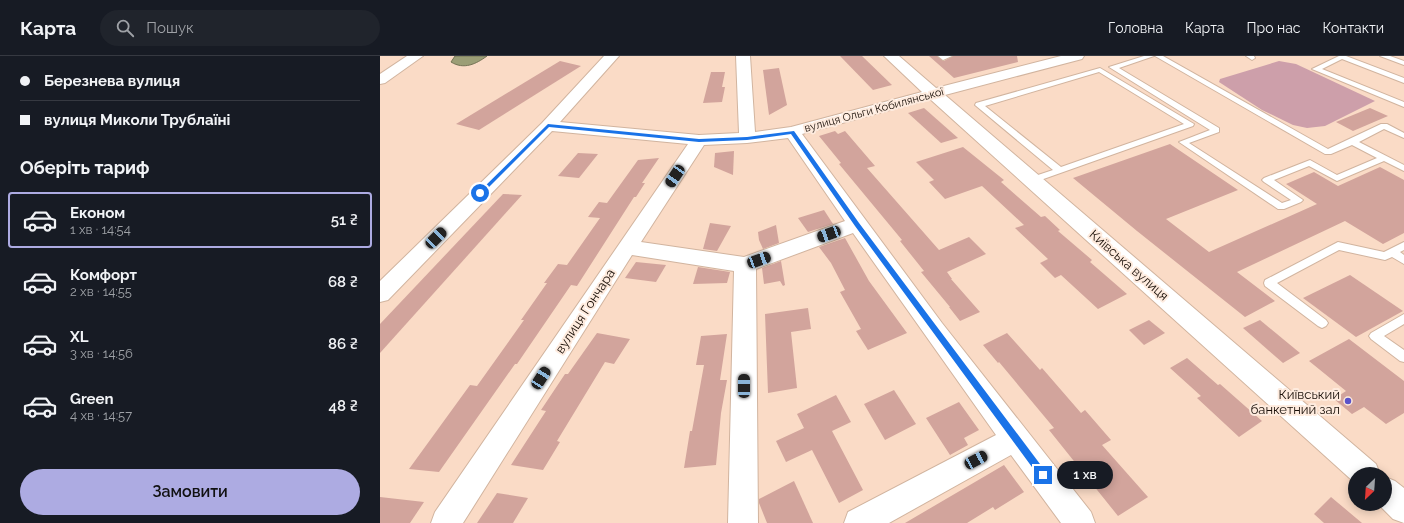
<!DOCTYPE html>
<html lang="uk">
<head>
<meta charset="utf-8">
<style>
	body { margin:0; font-family:Raleway,sans-serif; background:#20242c; color:#f1f3f6; height:100vh; display:flex; flex-direction:column; font-size:15px; white-space:nowrap }
	* { box-sizing:border-box; margin:0 }
	p { font-size:13px; color:#9ea1a6 }
	.icon { flex:none; width:22px; height:22px; fill:none; stroke:currentColor; stroke-width:2; stroke-linecap:round; stroke-linejoin:round }
	.map { position:relative; flex:1; overflow:hidden }
	.drawer { display:flex; flex-direction:column; background:#171b24; width:380px }
	.drawer>* { flex:none }
	.hud { display:grid; align-content:center; height:88px; padding:0 20px; background:#171b24 }
	.needle { width:26px; rotate:205deg }
	.controls { position:absolute; left:968px; top:411px; display:grid; gap:8px }
	.controls a { display:grid; place-items:center; width:44px; height:44px; border-radius:50%; background:#171b24; box-shadow:0 2px 10px #0003; font-size:20px }
	.end { position:absolute; width:18px; height:18px; margin:-9px; border:5px solid #1a73e8; background:#fff; box-shadow:0 0 0 2px #fff }
	.from { border-radius:50% }
	.bubble { position:absolute; height:28px; border-radius:14px; background:#171b24; box-shadow:0 2px 10px #0003; font-size:13px; font-weight:600; line-height:28px; text-align:center }
	.car { position:absolute; width:12px; height:24px; margin:-12px -6px; border-radius:5px; box-shadow:0 0 3px 1px #0007; background:linear-gradient(#222 24%,#8ab4d8 0 40%,#222 0 76%,#8ab4d8 0 86%,#222 0) }
	.hud b { display:flex; align-items:center; gap:14px; height:38px; font-size:15px }
	.hud b+b { border-top:1px solid #363941 }
	.hud i { width:10px; height:10px; background:#f1f3f6 }
	ul { padding:0; list-style:none }
	li { display:flex; align-items:center; gap:12px; height:56px; margin:0 8px 6px; padding:0 12px; border:2px solid transparent; border-radius:4px }
	li div { flex:1 }
	li b { display:block; font-size:15px }
	li em { font-style:normal; font-weight:600 }
	li.on { border-color:#adabe2 }
	li>.icon { width:36px; height:36px; stroke-width:1.5 }
	h2 { padding:0 20px; font-size:18px; line-height:48px }
	.button { display:flex; gap:8px; margin-top:auto; padding:8px 20px }
	.button a { flex:1; height:46px; border-radius:24px; background:#adabe2; color:#111; font-size:16px; font-weight:600; line-height:46px; text-align:center }
	header { display:flex; align-items:center; gap:24px; box-sizing:border-box; height:56px; padding:0 20px; background:#171b24; border-bottom:1px solid #363941 }
	header strong { font-size:19px }
	nav { display:flex; gap:22px; margin-inline-start:auto; font-size:14px }
	.search { width:280px; height:36px; background:#20242c; display:flex; align-items:center; gap:10px; box-sizing:border-box; padding:0 14px; border-radius:22px; color:#9ea1a6; font-size:15px }
	main { display:flex; flex:1; min-height:0 }
	.map>svg:first-child { display:block }
</style>
</head>
<body>
<header>
<strong>Карта</strong>
<div class="search"><svg class="icon" aria-label="search" viewBox="0 0 24 24"><circle cx="10" cy="10" r="6"/><path d="M15 15l6 6"/></svg>Пошук</div>
<nav><a>Головна</a><a>Карта</a><a>Про нас</a><a>Контакти</a></nav>
</header>
<main>
<section class="drawer">
<div class="hud">
<b><i class="from"></i>Березнева вулиця</b>
<b><i></i>вулиця Миколи Трублаїні</b>
</div>
<h2>Оберіть тариф</h2>
<ul>
<li class="on"><svg class="icon" aria-label="car" viewBox="0 0 24 24"><path d="M5 17H2v-5l4-1 3-4h7l3 4 3 1v5h-3M9 17h6M6 11h13"/><circle cx="7" cy="17" r="2"/><circle cx="17" cy="17" r="2"/></svg><div><b>Економ</b><p>1 хв · 14:54</p></div><em>51 ₴</em></li>
<li><svg class="icon" aria-label="car" viewBox="0 0 24 24"><path d="M5 17H2v-5l4-1 3-4h7l3 4 3 1v5h-3M9 17h6M6 11h13"/><circle cx="7" cy="17" r="2"/><circle cx="17" cy="17" r="2"/></svg><div><b>Комфорт</b><p>2 хв · 14:55</p></div><em>68 ₴</em></li>
<li><svg class="icon" aria-label="car" viewBox="0 0 24 24"><path d="M5 17H2v-5l4-1 3-4h7l3 4 3 1v5h-3M9 17h6M6 11h13"/><circle cx="7" cy="17" r="2"/><circle cx="17" cy="17" r="2"/></svg><div><b>XL</b><p>3 хв · 14:56</p></div><em>86 ₴</em></li>
<li><svg class="icon" aria-label="car" viewBox="0 0 24 24"><path d="M5 17H2v-5l4-1 3-4h7l3 4 3 1v5h-3M9 17h6M6 11h13"/><circle cx="7" cy="17" r="2"/><circle cx="17" cy="17" r="2"/></svg><div><b>Green</b><p>4 хв · 14:57</p></div><em>48 ₴</em></li>
</ul>
<div class="button"><a>Замовити</a></div>
</section>
<div class="map">
<svg width="1024" height="467" viewBox="0 0 1024 467">
	<rect width="100%" height="100%" fill="#fadbc6"/>
	<path fill="#cd9faa" d="M 899,5 L 916,8 L 995,45 L 945,70 L 927,72 L 913,69 L 882,54 L 839,26 L 840,23 Z"/>
	<path fill="#9b9e76" stroke="#747355" d="M 75,0 L 107,0 C 96,8 84,14 71,6 Z"/>
	<g fill="#d2a49c">
		<path d="M 460,0 L 482,0 L 512,29 L 493,34 Z"/>
		<path d="M 549,0 L 557,0 L 564,5 L 573,0 L 637,0 L 638,6 L 574,22 Z"/>
		<path d="M 180,5 L 201,10 L 99,74 L 76,68 Z"/>
		<path d="M 399,12 L 407,49 L 389,59 L 383,14 Z"/>
		<path d="M 331,16 L 345,16 L 342,31 L 345,31 L 342,46 L 323,47 Z"/>
		<path d="M 544,52 L 578,82 L 561,87 L 528,57 Z"/>
		<path d="M 990,52 L 1008,60 L 973,75 L 956,66 Z"/>
		<path d="M 455,75 L 458,78 L 465,75 L 495,110 L 487,112 L 559,194 L 589,181 L 606,198 L 567,216 L 572,223 L 571,223 L 600,256 L 580,265 L 569,251 L 570,251 L 541,216 L 544,215 L 520,185 L 522,184 L 459,108 L 461,107 L 439,80 Z"/>
		<path d="M 790,88 L 858,134 L 786,163 L 829,196 L 937,148 L 906,128 L 934,116 L 958,130 L 1000,111 L 1024,124 L 1024,177 L 1003,188 L 965,165 L 857,216 L 895,245 L 865,261 L 757,175 L 693,122 Z"/>
		<path d="M 583,91 L 624,124 L 621,126 L 661,161 L 665,160 L 680,174 L 678,175 L 712,204 L 710,206 L 747,238 L 718,253 L 681,219 L 675,222 L 660,207 L 668,203 L 635,172 L 644,169 L 602,130 L 565,143 L 549,126 L 554,124 L 536,106 Z"/>
		<path d="M 354,95 L 353,119 L 334,111 L 335,97 Z"/>
		<path d="M 198,97 L 218,98 L 199,122 L 178,120 Z"/>
		<path d="M 279,102 L 262,127 L 265,127 L 256,141 L 254,141 L 197,230 L 191,229 L 137,308 L 135,308 L 59,416 L 29,413 L 90,329 L 97,330 L 144,264 L 141,264 L 167,227 L 164,227 L 178,208 L 187,209 L 220,162 L 208,161 L 219,146 L 227,147 L 258,104 Z"/>
		<path d="M 123,138 L 142,139 L 0,297 L 0,268 Z"/>
		<path d="M 444,154 L 453,168 L 428,176 L 418,162 Z"/>
		<path d="M 330,167 L 351,170 L 337,195 L 323,193 Z"/>
		<path d="M 396,169 L 399,187 L 383,193 L 379,184 L 378,176 Z"/>
		<path d="M 465,182 L 489,225 L 527,277 L 488,294 L 476,275 L 481,273 L 460,236 L 465,234 L 451,207 L 439,191 Z"/>
		<path d="M 401,205 L 405,229 L 403,230 L 400,225 L 384,228 L 382,212 Z"/>
		<path d="M 256,206 L 286,209 L 276,226 L 245,222 Z"/>
		<path d="M 318,211 L 350,216 L 347,227 L 313,228 Z"/>
		<path d="M 970,219 L 1023,255 L 976,281 L 923,242 Z"/>
		<path d="M 428,252 L 431,273 L 411,276 L 417,332 L 388,337 L 385,258 Z"/>
		<path d="M 769,264 L 785,277 L 764,289 L 749,274 Z"/>
		<path d="M 880,264 L 920,297 L 903,307 L 863,272 Z"/>
		<path d="M 217,277 L 250,283 L 234,308 L 225,306 L 177,385 L 180,386 L 163,414 L 131,409 L 166,355 L 161,354 L 185,318 L 188,318 Z"/>
		<path d="M 627,277 L 660,314 L 662,312 L 701,357 L 705,354 L 731,384 L 722,389 L 768,441 L 738,460 L 669,374 L 674,372 L 619,306 L 618,307 L 603,289 Z"/>
		<path d="M 347,278 L 340,324 L 347,324 L 341,357 L 336,409 L 304,412 L 310,375 L 312,375 L 324,309 L 316,309 L 321,280 Z"/>
		<path d="M 969,283 L 1024,325 L 1024,357 L 1006,368 L 984,351 L 972,358 L 954,343 L 966,335 L 929,305 Z"/>
		<path d="M 807,302 L 838,329 L 840,328 L 882,365 L 859,381 L 817,342 L 821,340 L 790,312 Z"/>
		<path d="M 514,334 L 536,368 L 505,384 L 484,348 Z"/>
		<path d="M 456,339 L 471,366 L 452,375 L 483,434 L 459,447 L 432,394 L 406,406 L 396,385 L 424,372 L 417,358 Z"/>
		<path d="M 579,346 L 599,374 L 584,382 L 588,389 L 570,399 L 546,362 Z"/>
		<path d="M 624,409 L 644,436 L 615,454 L 613,451 L 587,467 L 525,467 Z"/>
		<path d="M 414,425 L 433,467 L 387,467 L 379,447 L 379,443 Z"/>
		<path d="M 117,437 L 148,442 L 133,467 L 97,467 Z"/>
		<path d="M 0,441 L 44,446 L 30,467 L 0,467 Z"/>
		<path d="M 951,441 L 982,467 L 944,467 L 934,458 Z"/>
	</g>
	<g fill="none" stroke-linecap="round" stroke-linejoin="round">
		<g stroke="#d1b49f" stroke-width="2">
			<g id="service">
				<path d="M 558,0 L 572,0 L 563,4 Z"/>
				<path d="M 764,0 L 774,0 L 739,12 L 839,72 L 839,76 L 809,87 L 902,147 L 911,144 L 884,126 L 882,124 L 884,122 L 930,104 L 957,119 L 997,102 L 972,89 L 951,98 L 945,98 L 775,0 L 783,0 L 948,93 L 1001,68 L 1007,68 L 1024,77 L 1024,82 L 1004,73 L 979,86 L 1024,109 L 1024,115 L 1004,105 L 957,125 L 929,110 L 894,124 L 923,144 L 921,146 L 904,153 L 898,153 L 799,86 L 830,74 L 729,11 Z"/>
				<path d="M 866,0 L 874,0 L 875,2 L 872,4 Z"/>
				<path d="M 959,0 L 966,0 L 1024,22 L 1024,27 L 962,3 L 942,13 L 1024,46 L 1024,51 L 932,13 Z"/>
				<path d="M 1000,0 L 1010,0 L 1024,5 L 1024,9 Z"/>
				<path d="M 720,12 L 814,68 L 813,70 L 655,126 L 649,126 L 647,124 L 649,122 L 673,114 L 595,49 L 596,47 ZM 719,16 L 804,68 L 681,111 L 605,50 Z"/>
				<path d="M 958,186 L 1004,196 L 1024,186 L 1024,194 L 1020,196 L 1024,199 L 1024,208 L 1012,201 L 1005,204 L 959,194 L 897,227 L 946,264 L 948,267 L 946,270 L 942,272 L 938,270 L 885,230 L 884,227 L 885,224 Z"/>
				<path d="M 1024,258 L 1024,268 L 1004,280 L 1024,294 L 1024,306 L 1020,305 L 991,283 L 989,280 L 991,277 Z"/>
			</g>
		</g>
		<g stroke="#d1b49f" stroke-width="2">
			<g id="minor">
				<path d="M 27,0 L 43,0 L 5,27 L 0,28 L 0,18 Z"/>
				<path d="M 224,0 L 239,0 L 180,66 L 319,79 L 359,77 L 356,0 L 370,0 L 375,76 L 411,71 L 542,36 L 504,0 L 519,0 L 556,32 L 681,0 L 704,0 L 702,3 L 565,39 L 996,408 L 1000,418 L 975,418 L 975,427 L 550,43 L 422,78 L 562,267 L 711,456 L 715,467 L 681,467 L 631,399 L 509,467 L 464,467 L 468,456 L 616,379 L 473,177 L 376,213 L 378,467 L 348,467 L 354,215 L 252,199 L 83,467 L 51,467 L 55,456 L 308,88 L 172,75 L 8,244 L 0,246 L 0,225 L 162,67 ZM 408,82 L 465,165 L 364,201 L 261,186 L 324,89 L 367,87 Z"/>
				<path d="M 1005,421 L 1015,425 L 1024,432 L 1024,467 L 1013,463 L 998,448 L 1005,448 Z"/>
			</g>
		</g>
		<use href="#service" fill="#fff" fill-rule="evenodd"/>
		<use href="#minor" fill="#fff" fill-rule="evenodd"/>
	</g>
	<path fill="#1a73e8" d="M 168,68 L 319,83 L 367,81 L 414,75 L 479,167 L 666,416 L 667,419 L 666,422 L 660,422 L 475,170 L 411,78 L 367,84 L 319,86 L 169,71 L 102,138 L 99,138 L 99,136 Z"/>
	<circle fill="#5a52ca" stroke="#feebde" stroke-width="1.5" cx="968" cy="345" r="4"/>
	<g text-anchor="middle" dominant-baseline="central" stroke-width="4" stroke-linejoin="round" paint-order="stroke">
		<g font-size="11" fill="#1a1009" stroke="#feebde">
			<text transform="translate(494 54) rotate(-15)">вулиця Ольги Кобилянської</text>
		</g>
		<g font-size="13" fill="#1a1009" stroke="#feebde">
			<text transform="translate(749 209) rotate(41)">Київська вулиця</text>
			<text transform="translate(205 255) rotate(-57)">вулиця Гончара</text>
		</g>
		<g font-size="13" fill="#1a1009" stroke="#feebde" text-anchor="end">
			<text x="960" y="338">Київський<tspan x="960" dy="15">банкетний зал</tspan></text>
		</g>
	</g>
</svg>
<div class="controls">
<a><svg class="needle" viewBox="-14 -14 28 28"><path d="M0-13l5 13h-10z" fill="#e53935"/><path d="M0 13l5-13h-10z" fill="#9ea1a6"/></svg></a>
</div>
<i class="end from" style="left:100px;top:137px"></i>
<i class="end" style="left:663px;top:419px"></i>
<div class="bubble" style="left:677px;top:405px;width:56px">1 хв</div>
<i class="car" style="left:295px;top:120px;rotate:214deg"></i>
<i class="car" style="left:449px;top:178px;rotate:250deg"></i>
<i class="car" style="left:56px;top:182px;rotate:45deg"></i>
<i class="car" style="left:379px;top:204px;rotate:70deg"></i>
<i class="car" style="left:161px;top:322px;rotate:33deg"></i>
<i class="car" style="left:364px;top:330px;rotate:0deg"></i>
<i class="car" style="left:596px;top:404px;rotate:62deg"></i>
</div>
</main>
</body>
</html>
